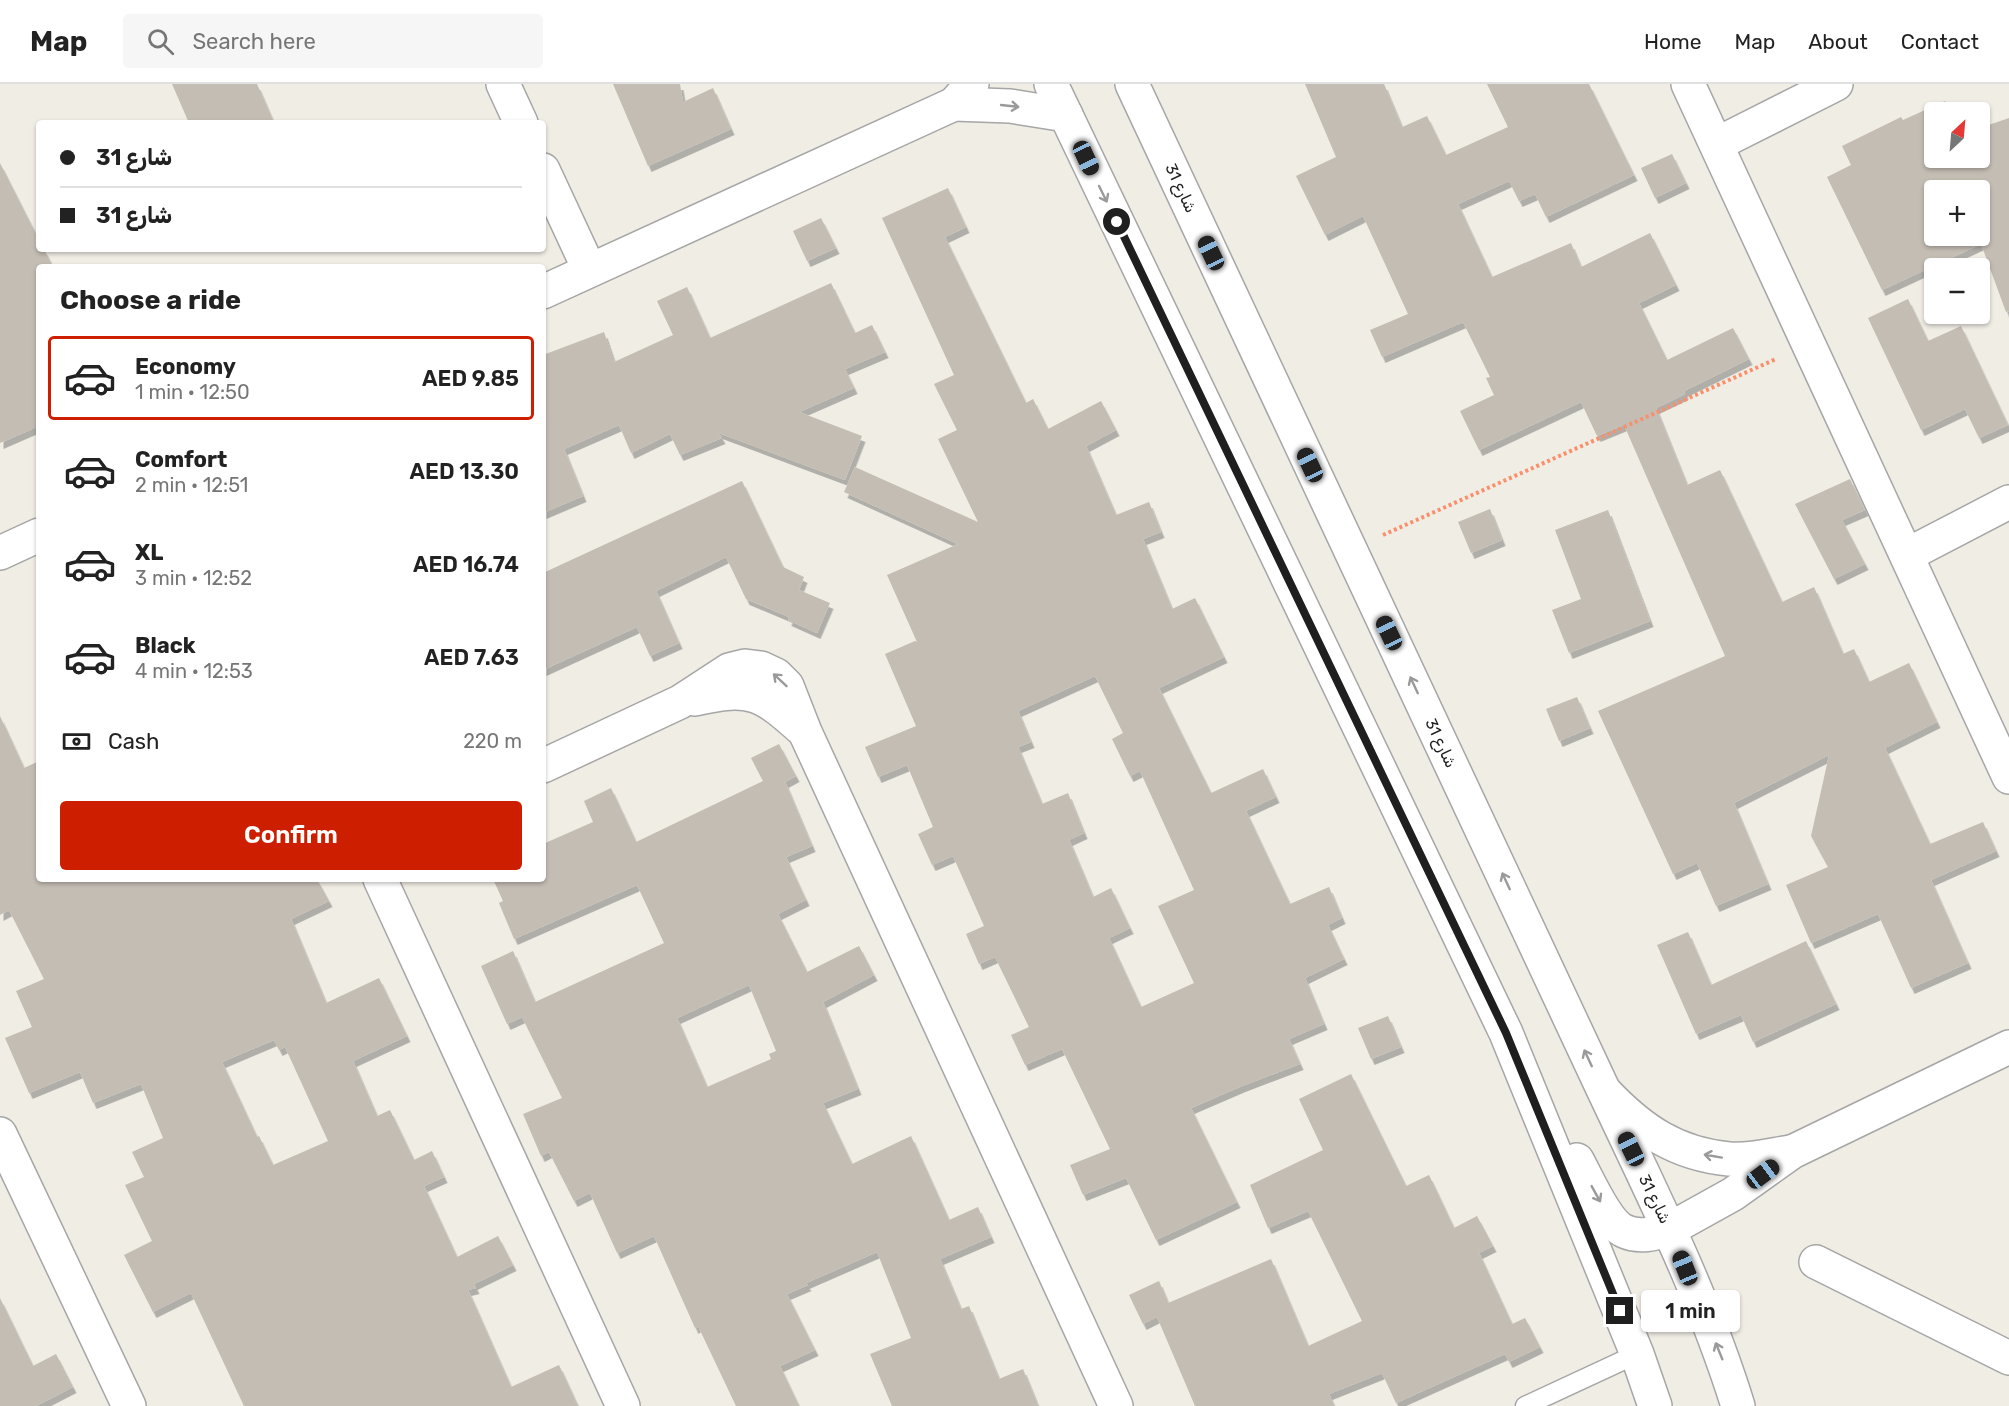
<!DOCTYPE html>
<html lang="en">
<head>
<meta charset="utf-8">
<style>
	body { margin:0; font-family:Rubik,Vazirmatn,sans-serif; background:#f6f6f6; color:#222; height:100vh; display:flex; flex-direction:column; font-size:22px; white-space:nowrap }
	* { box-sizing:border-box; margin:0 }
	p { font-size:20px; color:#767676 }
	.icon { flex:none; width:33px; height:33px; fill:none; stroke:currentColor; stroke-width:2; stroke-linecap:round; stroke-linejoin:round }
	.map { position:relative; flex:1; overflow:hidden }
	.panel { position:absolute; left:36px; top:180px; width:510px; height:618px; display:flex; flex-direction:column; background:#fff; border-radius:6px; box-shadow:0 2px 4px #0004 }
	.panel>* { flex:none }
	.top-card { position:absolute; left:36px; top:36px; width:510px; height:132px; border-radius:6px; box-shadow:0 2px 4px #0004; display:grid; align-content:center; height:132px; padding:0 24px; background:#fff }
	.needle { width:39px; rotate:26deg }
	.fabs { position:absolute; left:1924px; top:18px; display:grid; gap:12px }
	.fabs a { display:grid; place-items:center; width:66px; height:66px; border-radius:6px; background:#fff; box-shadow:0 2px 4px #0004; font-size:30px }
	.end { position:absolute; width:27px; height:27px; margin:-14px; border:8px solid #1f1f1f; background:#fff; box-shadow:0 0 0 3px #fff }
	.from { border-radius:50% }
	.bubble { position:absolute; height:42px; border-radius:6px; background:#fff; box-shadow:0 2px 4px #0004; font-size:20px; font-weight:600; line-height:42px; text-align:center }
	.car { position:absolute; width:18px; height:36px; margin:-18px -9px; border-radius:8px; box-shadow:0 0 4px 2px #0007; background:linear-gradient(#222 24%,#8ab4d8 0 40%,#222 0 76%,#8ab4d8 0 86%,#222 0) }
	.top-card b { display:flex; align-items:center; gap:21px; height:57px; font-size:22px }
	.top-card b+b { border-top:2px solid #e0e0e0 }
	.top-card i { width:15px; height:15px; background:#222 }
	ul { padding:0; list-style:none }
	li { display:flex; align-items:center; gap:18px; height:84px; margin:0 12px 9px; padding:0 12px; border:3px solid transparent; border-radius:6px }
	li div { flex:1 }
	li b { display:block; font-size:22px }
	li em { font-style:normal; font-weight:600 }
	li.active { border-color:#cd1e00 }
	li>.icon { width:54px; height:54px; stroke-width:1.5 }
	h2 { padding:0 24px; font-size:27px; line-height:72px }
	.pay { display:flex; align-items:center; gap:15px; height:66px; padding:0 24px; font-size:22px }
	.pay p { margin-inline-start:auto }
	.button { display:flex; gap:12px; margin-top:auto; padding:12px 24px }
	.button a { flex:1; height:69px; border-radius:6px; background:#cd1e00; color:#fff; font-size:24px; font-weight:600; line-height:69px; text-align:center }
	header { display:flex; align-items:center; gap:36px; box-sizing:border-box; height:84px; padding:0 30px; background:#fff; border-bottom:2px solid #e0e0e0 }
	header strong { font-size:28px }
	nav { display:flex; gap:33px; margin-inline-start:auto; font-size:21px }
	.search { width:420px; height:54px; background:#f6f6f6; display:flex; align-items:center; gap:15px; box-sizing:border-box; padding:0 21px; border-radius:6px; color:#767676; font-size:22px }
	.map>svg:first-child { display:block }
</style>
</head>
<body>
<header>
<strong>Map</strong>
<div class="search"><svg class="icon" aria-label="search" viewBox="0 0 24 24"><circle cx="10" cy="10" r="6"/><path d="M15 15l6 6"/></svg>Search here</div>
<nav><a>Home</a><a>Map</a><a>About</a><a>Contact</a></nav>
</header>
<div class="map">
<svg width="2009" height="1322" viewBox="0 0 2009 1322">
	<defs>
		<filter id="shadow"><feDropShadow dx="3.5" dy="6" stdDeviation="0" flood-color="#0004"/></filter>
	</defs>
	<rect width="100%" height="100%" fill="#f0ede5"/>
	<g fill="#c4bdb4" fill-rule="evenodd" filter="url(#shadow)">
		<path d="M 172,0 L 257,0 L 274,39 L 189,39 Z"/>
		<path d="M 613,0 L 680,0 L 683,18 L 713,4 L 731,45 L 648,82 Z"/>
		<path d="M 1305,0 L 1384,0 L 1402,43 L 1427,32 L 1446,71 L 1508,43 L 1487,0 L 1589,0 L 1634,91 L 1546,133 L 1535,110 L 1519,117 L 1509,97 L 1458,120 L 1492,193 L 1571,159 L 1581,183 L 1650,149 L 1676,201 L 1639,219 L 1667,276 L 1733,244 L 1749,275 L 1684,307 L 1685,310 L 1656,324 L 1687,401 L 1720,386 L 1782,518 L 1814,503 L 1843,570 L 1854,565 L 1869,598 L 1909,579 L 1937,638 L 1885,664 L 1930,760 L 1983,738 L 1996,767 L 1931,796 L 1968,879 L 1911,904 L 1878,830 L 1811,859 L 1786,801 L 1828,783 L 1811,752 L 1829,671 L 1734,719 L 1768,800 L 1716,822 L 1697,779 L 1673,790 L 1598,627 L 1725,572 L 1624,341 L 1597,352 L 1581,318 L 1479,366 L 1460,327 L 1494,311 L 1486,294 L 1490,293 L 1463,238 L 1382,273 L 1370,246 L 1408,230 L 1363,132 L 1325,151 L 1296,92 L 1336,73 Z"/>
		<path d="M 1945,17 L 1950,28 L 1935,28 L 1935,74 L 1980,74 L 1980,44 L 2009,34 L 2009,227 L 2006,228 L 1981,160 L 1882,206 L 1827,93 L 1851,81 L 1842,62 L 1901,33 L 1903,36 ZM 1935,106 L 1980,106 L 1980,152 L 1935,152 Z"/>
		<path d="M 1672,70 L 1686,99 L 1655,114 L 1641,84 Z"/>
		<path d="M 0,79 L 39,156 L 39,165 L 44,165 L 53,183 L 39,183 L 39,342 L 0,359 Z"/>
		<path d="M 948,104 L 966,143 L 945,153 L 1026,319 L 1033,315 L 1048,345 L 1101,317 L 1116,346 L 1086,362 L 1116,431 L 1149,418 L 1161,448 L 1143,455 L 1172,525 L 1195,514 L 1224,573 L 1159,604 L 1211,709 L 1263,685 L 1276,713 L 1246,727 L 1290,820 L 1329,803 L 1342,834 L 1328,841 L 1344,875 L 1305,894 L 1324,940 L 1289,955 L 1300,980 L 1242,1002 L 1191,1024 L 1237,1118 L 1156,1156 L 1126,1094 L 1083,1111 L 1070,1081 L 1110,1065 L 1062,965 L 1025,981 L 1011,951 L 1029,943 L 995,873 L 979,880 L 966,850 L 984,842 L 953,772 L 932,781 L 918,750 L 933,743 L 907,681 L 878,693 L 865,663 L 916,642 L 885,570 L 915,557 L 917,558 L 887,491 L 958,460 L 844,408 L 855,383 L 978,438 L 938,355 L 957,346 L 934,300 L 954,291 L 882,134 ZM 1095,592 L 1123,649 L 1112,655 L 1130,692 L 1140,687 L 1194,806 L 1158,822 L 1194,899 L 1141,923 L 1109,854 L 1130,844 L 1111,804 L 1093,813 L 1069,756 L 1084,749 L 1068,709 L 1042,720 L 1018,663 L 1031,658 L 1018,627 Z"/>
		<path d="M 821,134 L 836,164 L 807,177 L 793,147 Z"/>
		<path d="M 831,199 L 855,249 L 872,241 L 885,268 L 845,285 L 854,304 L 799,328 L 862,352 L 845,396 L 719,349 L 722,354 L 680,371 L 670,350 L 631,369 L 619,341 L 564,365 L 583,412 L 543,429 L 543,271 L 604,248 L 614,278 L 673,251 L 657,217 L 687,203 L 710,254 Z"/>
		<path d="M 1908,215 L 1928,257 L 1961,242 L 2008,341 L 1979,354 L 1965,325 L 1921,346 L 1868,234 Z"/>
		<path d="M 1850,395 L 1865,426 L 1842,436 L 1865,480 L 1834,495 L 1795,420 Z"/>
		<path d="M 742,397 L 783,483 L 804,493 L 799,506 L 830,519 L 817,549 L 788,536 L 789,533 L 746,515 L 726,473 L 656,507 L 679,559 L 650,572 L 637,543 L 543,586 L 543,489 Z"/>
		<path d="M 1490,425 L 1502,456 L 1471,469 L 1458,438 Z"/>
		<path d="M 1608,426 L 1650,537 L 1569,569 L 1552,526 L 1581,515 L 1555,446 Z"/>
		<path d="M 1577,613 L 1590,644 L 1559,657 L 1546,625 Z"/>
		<path d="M 0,632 L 24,684 L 39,677 L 39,795 L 317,795 L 329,817 L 291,835 L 326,919 L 379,894 L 407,952 L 353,977 L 377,1032 L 390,1026 L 414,1076 L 432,1067 L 444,1093 L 424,1102 L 457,1173 L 498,1152 L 513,1181 L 474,1200 L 476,1204 L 468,1206 L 511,1303 L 559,1281 L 578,1322 L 244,1322 L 191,1209 L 153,1228 L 124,1171 L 152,1157 L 125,1101 L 144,1093 L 132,1068 L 163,1054 L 141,1000 L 93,1019 L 80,988 L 29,1009 L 5,954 L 32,943 L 16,907 L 44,895 L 9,826 L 0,831 ZM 274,956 L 279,966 L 285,963 L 328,1057 L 273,1081 L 259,1052 L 257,1053 L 222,978 Z"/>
		<path d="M 779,660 L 796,692 L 785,698 L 812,762 L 786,773 L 806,816 L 778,830 L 807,888 L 859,862 L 874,891 L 823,918 L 858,1005 L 823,1019 L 852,1080 L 911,1052 L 949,1136 L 978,1123 L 991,1153 L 940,1175 L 961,1225 L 969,1222 L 999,1295 L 1023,1285 L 1038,1322 L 892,1322 L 870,1270 L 911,1254 L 877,1168 L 806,1199 L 808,1201 L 787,1210 L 815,1266 L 780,1282 L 799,1322 L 736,1322 L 698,1242 L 695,1244 L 654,1152 L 617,1169 L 590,1109 L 574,1117 L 549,1068 L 541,1072 L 523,1030 L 562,1014 L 522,933 L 507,940 L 481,882 L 513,867 L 535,918 L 664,859 L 637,801 L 514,855 L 499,819 L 503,817 L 493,795 L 543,795 L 543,760 L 593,738 L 584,717 L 611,704 L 636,758 L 763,697 L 751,674 ZM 749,901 L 776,967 L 769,970 L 771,975 L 707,1003 L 677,934 Z"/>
		<path d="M 1688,848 L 1711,901 L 1806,857 L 1836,920 L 1753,958 L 1741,931 L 1696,950 L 1657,861 Z"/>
		<path d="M 1388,932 L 1401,963 L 1371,975 L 1358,944 Z"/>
		<path d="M 1351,990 L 1406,1102 L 1429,1091 L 1454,1144 L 1477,1132 L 1493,1162 L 1479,1169 L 1512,1240 L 1525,1234 L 1540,1263 L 1509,1278 L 1505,1270 L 1396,1319 L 1382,1289 L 1329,1310 L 1334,1322 L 1195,1322 L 1157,1233 L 1143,1240 L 1129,1211 L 1159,1197 L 1168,1219 L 1271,1175 L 1308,1262 L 1362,1237 L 1308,1127 L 1268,1144 L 1250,1101 L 1323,1066 L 1299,1015 Z"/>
		<path d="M 0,1214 L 33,1282 L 56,1270 L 73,1303 L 36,1322 L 0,1322 Z"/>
	</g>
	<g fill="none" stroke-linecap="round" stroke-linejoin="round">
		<g stroke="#a6a6a6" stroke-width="21">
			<path id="service" d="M 1525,1322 L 1637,1270"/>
		</g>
		<g stroke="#a6a6a6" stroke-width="36">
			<g id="minor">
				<path d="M 503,0 L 521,39"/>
				<path d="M 1688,0 L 2009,693"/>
				<path d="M 954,20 L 1010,22 L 1066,31"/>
				<path d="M 1717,60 L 1836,0"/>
				<path d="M 543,86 L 589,185"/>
				<path d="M 543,208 L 954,20 L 972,0"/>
				<path d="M 0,469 L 39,451"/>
				<path d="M 1907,471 L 2009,418"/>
				<path d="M 695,615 C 751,602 762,609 804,647"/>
				<path d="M 543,682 L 680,618 L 729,586 L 745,582 L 761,584 L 776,591 L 787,602 L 805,648 L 1116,1322"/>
				<path d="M 380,795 L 623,1322"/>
				<path d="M 1605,1008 C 1641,1046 1676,1070 1729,1075 C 1748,1077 1771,1071 1790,1068"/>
				<path d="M 0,1050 L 129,1322"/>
				<path d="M 1670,1145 L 1733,1110 L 1792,1068 L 2009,963"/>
				<path d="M 1816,1178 L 2009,1274"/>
			</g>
		</g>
		<g stroke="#a6a6a6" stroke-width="36">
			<g id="tertiary">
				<path d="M 1051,0 L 1506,949 L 1637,1270 L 1655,1322"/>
				<path d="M 1132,0 L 1603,1005 C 1652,1109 1704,1212 1738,1322"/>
				<path d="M 1577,1076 C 1587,1094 1606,1139 1624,1147 C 1639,1154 1655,1150 1670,1145"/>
			</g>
		</g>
		<path stroke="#f98f6c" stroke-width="4" stroke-dasharray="3 3" stroke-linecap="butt" d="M 1383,451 L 1776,275"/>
		<use href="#service" stroke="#fff" stroke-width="18"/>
		<use href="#minor" stroke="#fff" stroke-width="33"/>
		<use href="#tertiary" stroke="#fff" stroke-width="33"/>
	</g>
	<defs><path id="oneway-shaft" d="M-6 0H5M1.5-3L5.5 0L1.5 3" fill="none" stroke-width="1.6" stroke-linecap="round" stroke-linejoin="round" transform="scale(1.5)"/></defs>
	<g stroke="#9a9a9a">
		<use href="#oneway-shaft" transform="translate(1010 22) rotate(6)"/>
		<use href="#oneway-shaft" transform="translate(1103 110) rotate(64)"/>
		<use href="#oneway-shaft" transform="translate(780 596) rotate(-137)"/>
		<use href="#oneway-shaft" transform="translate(1414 601) rotate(-115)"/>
		<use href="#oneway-shaft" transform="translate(1506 797) rotate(-115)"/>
		<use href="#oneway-shaft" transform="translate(1588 974) rotate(-115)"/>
		<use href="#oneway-shaft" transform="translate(1713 1072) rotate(-170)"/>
		<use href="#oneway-shaft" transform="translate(1596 1110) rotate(61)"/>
		<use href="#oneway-shaft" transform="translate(1719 1267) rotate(-112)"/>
	</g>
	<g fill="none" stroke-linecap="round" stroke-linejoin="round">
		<path stroke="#1f1f1f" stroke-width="8" d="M 1117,138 L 1506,949 L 1620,1227"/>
	</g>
	<g text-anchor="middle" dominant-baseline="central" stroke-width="4.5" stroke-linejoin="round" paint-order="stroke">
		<g font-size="16" fill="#1f1f1f" stroke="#fff">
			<text transform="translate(1181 104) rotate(65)">شارع 31</text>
			<text transform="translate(1441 659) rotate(65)">شارع 31</text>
			<text transform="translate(1655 1115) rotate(64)">شارع 31</text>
		</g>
	</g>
</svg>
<div class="fabs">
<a><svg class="needle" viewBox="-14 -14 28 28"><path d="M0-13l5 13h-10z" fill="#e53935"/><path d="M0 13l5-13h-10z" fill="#767676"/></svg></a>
<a>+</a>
<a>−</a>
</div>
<i class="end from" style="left:1117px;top:138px"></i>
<i class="end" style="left:1620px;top:1227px"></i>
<div class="bubble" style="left:1641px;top:1206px;width:99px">1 min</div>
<i class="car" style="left:1086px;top:74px;rotate:155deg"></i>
<i class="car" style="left:1211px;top:169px;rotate:335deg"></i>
<i class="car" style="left:1310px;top:381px;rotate:335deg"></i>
<i class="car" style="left:1389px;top:549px;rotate:335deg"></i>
<i class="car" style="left:1631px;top:1065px;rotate:334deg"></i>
<i class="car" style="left:1763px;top:1090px;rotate:53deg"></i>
<i class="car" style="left:1685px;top:1184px;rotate:338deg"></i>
<div class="top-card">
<b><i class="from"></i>شارع 31</b>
<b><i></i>شارع 31</b>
</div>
<section class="panel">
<h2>Choose a ride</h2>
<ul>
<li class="active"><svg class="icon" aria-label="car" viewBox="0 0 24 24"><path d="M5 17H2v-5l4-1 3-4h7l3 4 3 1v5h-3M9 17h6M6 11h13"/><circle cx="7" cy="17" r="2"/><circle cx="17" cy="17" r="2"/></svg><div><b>Economy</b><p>1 min · 12:50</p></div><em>AED 9.85</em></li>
<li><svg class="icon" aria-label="car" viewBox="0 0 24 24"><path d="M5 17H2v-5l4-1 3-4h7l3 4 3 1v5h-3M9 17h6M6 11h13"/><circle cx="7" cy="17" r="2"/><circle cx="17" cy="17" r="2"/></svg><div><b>Comfort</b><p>2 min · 12:51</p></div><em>AED 13.30</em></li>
<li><svg class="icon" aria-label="car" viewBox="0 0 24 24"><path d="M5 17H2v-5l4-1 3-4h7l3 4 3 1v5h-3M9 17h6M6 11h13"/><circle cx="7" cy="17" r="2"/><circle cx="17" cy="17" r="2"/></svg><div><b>XL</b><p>3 min · 12:52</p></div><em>AED 16.74</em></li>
<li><svg class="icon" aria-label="car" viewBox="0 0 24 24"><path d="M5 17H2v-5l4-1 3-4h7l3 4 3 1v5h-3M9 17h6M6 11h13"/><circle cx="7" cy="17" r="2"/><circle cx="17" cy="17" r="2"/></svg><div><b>Black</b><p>4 min · 12:53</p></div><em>AED 7.63</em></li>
</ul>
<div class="pay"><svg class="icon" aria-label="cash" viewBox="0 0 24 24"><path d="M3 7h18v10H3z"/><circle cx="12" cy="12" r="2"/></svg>Cash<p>220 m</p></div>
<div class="button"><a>Confirm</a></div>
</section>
</div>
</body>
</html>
